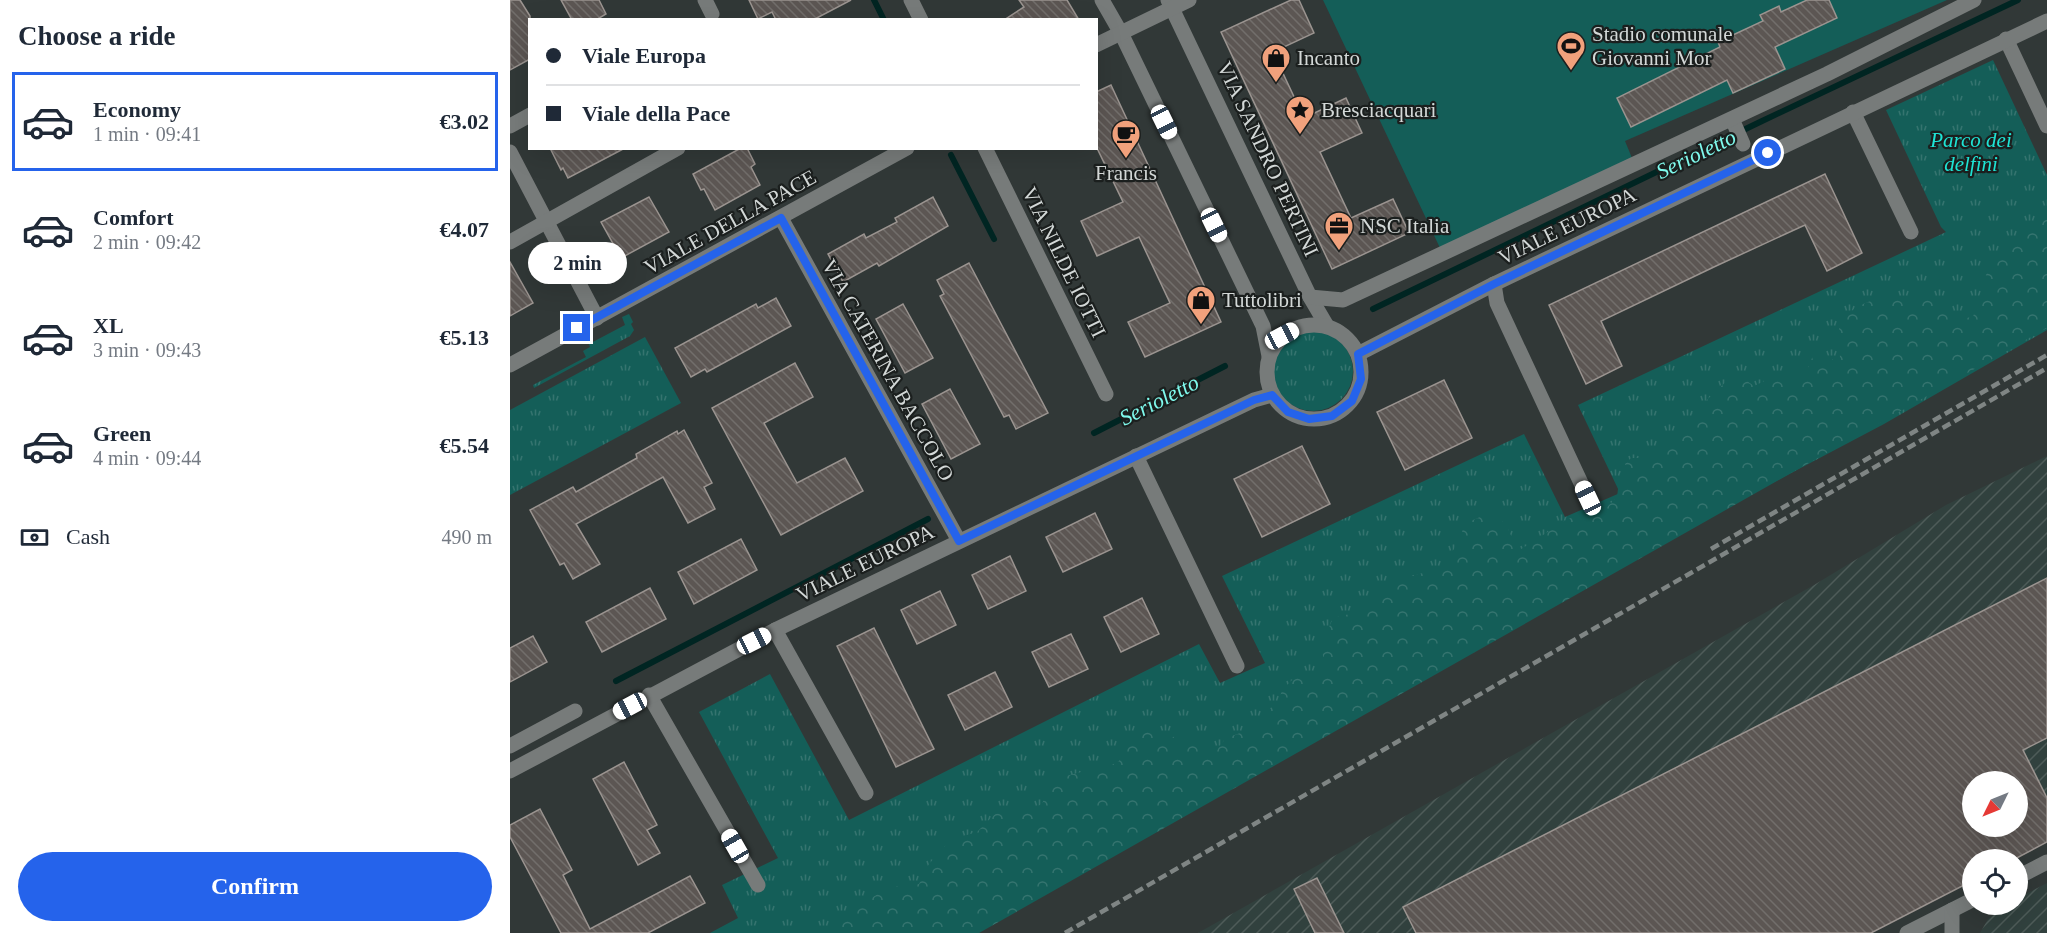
<!DOCTYPE html>
<html lang="en">
<head>
<meta charset="utf-8">
<style>
	body { margin:0; font-family:"Times New Roman",serif; background:#f6f6f7; color:#1f2937; height:100vh; display:flex; flex-direction:column; font-size:22px; white-space:nowrap }
	* { box-sizing:border-box; margin:0 }
	p { font-size:20px; color:#747a83 }
	.icon { flex:none; width:33px; height:33px; fill:none; stroke:currentColor; stroke-width:2; stroke-linecap:round; stroke-linejoin:round }
	.map { position:relative; flex:1; overflow:hidden }
	.side { display:flex; flex-direction:column; background:#fff; width:510px }
	.side>* { flex:none }
	.guide { position:absolute; left:18px; top:18px; width:570px; height:132px; border-radius:0px; box-shadow:0 6px 24px #0002; display:grid; align-content:center; height:132px; padding:0 18px; background:#fff }
	.needle { width:39px; rotate:227deg }
	.controls { position:absolute; left:1452px; top:771px; display:grid; gap:12px }
	.controls a { display:grid; place-items:center; width:66px; height:66px; border-radius:50%; background:#fff; box-shadow:0 6px 24px #0002; font-size:30px }
	.end { position:absolute; width:27px; height:27px; margin:-14px; border:8px solid #2563eb; background:#fff; box-shadow:0 0 0 3px #fff }
	.from { border-radius:50% }
	.bubble { position:absolute; height:42px; border-radius:21px; background:#fff; box-shadow:0 6px 24px #0002; font-size:20px; font-weight:800; line-height:42px; text-align:center }
	.car { position:absolute; width:18px; height:36px; margin:-18px -9px; border-radius:8px; box-shadow:0 0 4px 2px #0007; background:linear-gradient(#fff 24%,#345 0 40%,#fff 0 76%,#345 0 86%,#fff 0) }
	.guide b { display:flex; align-items:center; gap:21px; height:57px; font-size:22px }
	.guide b+b { border-top:2px solid #e0e1e3 }
	.guide i { width:15px; height:15px; background:#1f2937 }
	ul { padding:0; list-style:none }
	li { display:flex; align-items:center; gap:18px; height:99px; margin:0 12px 9px; padding:0 6px; border:3px solid transparent; border-radius:0px }
	li div { flex:1 }
	li b { display:block; font-size:22px }
	li em { font-style:normal; font-weight:800 }
	li.current { border-color:#2563eb }
	li>.icon { width:54px; height:54px; stroke-width:1.5 }
	h2 { padding:0 18px; font-size:27px; line-height:72px }
	.pay { display:flex; align-items:center; gap:15px; height:66px; padding:0 18px; font-size:22px }
	.pay p { margin-inline-start:auto }
	.cta { display:flex; gap:12px; margin-top:auto; padding:12px 18px }
	.cta a { flex:1; height:69px; border-radius:36px; background:#2563eb; color:#fff; font-size:24px; font-weight:800; line-height:69px; text-align:center }
	main { display:flex; flex:1; min-height:0 }
	.map>svg:first-child { display:block }
</style>
</head>
<body>
<main>
<section class="side">
<h2>Choose a ride</h2>
<ul>
<li class="current"><svg class="icon" aria-label="car" viewBox="0 0 24 24"><path d="M5 17H2v-5l4-1 3-4h7l3 4 3 1v5h-3M9 17h6M6 11h13"/><circle cx="7" cy="17" r="2"/><circle cx="17" cy="17" r="2"/></svg><div><b>Economy</b><p>1 min · 09:41</p></div><em>€3.02</em></li>
<li><svg class="icon" aria-label="car" viewBox="0 0 24 24"><path d="M5 17H2v-5l4-1 3-4h7l3 4 3 1v5h-3M9 17h6M6 11h13"/><circle cx="7" cy="17" r="2"/><circle cx="17" cy="17" r="2"/></svg><div><b>Comfort</b><p>2 min · 09:42</p></div><em>€4.07</em></li>
<li><svg class="icon" aria-label="car" viewBox="0 0 24 24"><path d="M5 17H2v-5l4-1 3-4h7l3 4 3 1v5h-3M9 17h6M6 11h13"/><circle cx="7" cy="17" r="2"/><circle cx="17" cy="17" r="2"/></svg><div><b>XL</b><p>3 min · 09:43</p></div><em>€5.13</em></li>
<li><svg class="icon" aria-label="car" viewBox="0 0 24 24"><path d="M5 17H2v-5l4-1 3-4h7l3 4 3 1v5h-3M9 17h6M6 11h13"/><circle cx="7" cy="17" r="2"/><circle cx="17" cy="17" r="2"/></svg><div><b>Green</b><p>4 min · 09:44</p></div><em>€5.54</em></li>
</ul>
<div class="pay"><svg class="icon" aria-label="cash" viewBox="0 0 24 24"><path d="M3 7h18v10H3z"/><circle cx="12" cy="12" r="2"/></svg>Cash<p>490 m</p></div>
<div class="cta"><a>Confirm</a></div>
</section>
<div class="map">
<svg width="1537" height="933" viewBox="0 0 1537 933">
	<defs>
		<pattern id="industrial-furrows" width="10" height="10" patternUnits="userSpaceOnUse" patternTransform="scale(1.5)"><rect width="10" height="10" fill="#31413e"/><path d="M-1 1l2-2M0 10L10 0M9 11l2-2" fill="none" stroke="#4e5c59"/></pattern>
		<pattern id="grass-tufts" width="24" height="20" patternUnits="userSpaceOnUse" patternTransform="scale(1.5)"><rect width="24" height="20" fill="#145e58"/><path d="M3 7l-1-3M5 7V3M7 7l1-3M15 17l-1-3M17 17v-4M19 17l1-3" fill="none" stroke="#35746f"/></pattern>
		<pattern id="forest-crowns" width="20" height="18" patternUnits="userSpaceOnUse" patternTransform="scale(1.5)"><rect width="20" height="18" fill="#145e58"/><path d="M2 6a3 3 0 1 1 6 0M12 15a3 3 0 1 1 6 0" fill="none" stroke="#35746f"/></pattern>
		<pattern id="building-back-hatch" width="6" height="6" patternUnits="userSpaceOnUse" patternTransform="scale(1.5)"><rect width="6" height="6" fill="#5c5653"/><path d="M-1 5l2 2M0 0l6 6M5-1l2 2" fill="none" stroke="#726e6b"/></pattern>
	</defs>
	<rect width="100%" height="100%" fill="#313837"/>
	<g fill="url(#industrial-furrows)" fill-rule="evenodd">
		<path d="M 1537,456 L 1537,842 L 1503,859 L 1462,860 L 1462,881 L 1361,933 L 688,933 L 1304,585 L 1436,505 ZM 1462,782 L 1508,782 L 1508,826 L 1462,826 Z"/>
		<path d="M 1537,883 L 1537,933 L 1470,933 L 1478,919 L 1496,905 L 1508,904 L 1508,898 Z"/>
	</g>
	<g fill="url(#grass-tufts)">
		<path d="M 1483,60 L 1537,175 L 1537,330 L 1374,424 L 1132,552 L 466,933 L 200,933 L 228,918 L 212,885 L 268,858 L 189,712 L 260,674 L 339,820 L 689,644 L 710,683 L 755,663 L 712,576 L 1014,434 L 1055,517 L 1110,493 L 1068,405 L 1436,232 L 1431,227 L 1376,110 Z"/>
		<path d="M 119,314 L 123,322 L 121,324 L 124,330 L 120,336 L 24,388 L 23,385 L 76,357 L 73,351 L 80,347 L 79,344 L 115,325 L 112,317 Z"/>
		<circle cx="803" cy="371" r="40"/>
		<path d="M 135,337 L 171,403 L 0,495 L 0,410 Z"/>
	</g>
	<path fill="url(#forest-crowns)" d="M 1537,206 L 1537,328 L 469,933 L 329,933 L 334,919 L 351,904 L 380,887 L 409,884 L 419,864 L 440,840 L 467,832 L 485,814 L 500,811 L 523,811 L 539,797 L 539,786 L 552,777 L 579,770 L 591,771 L 609,761 L 618,740 L 631,728 L 648,732 L 659,740 L 665,736 L 686,743 L 693,753 L 704,756 C 714,738 714,738 734,732 L 741,734 L 749,725 L 751,714 L 768,703 L 772,690 L 785,677 L 808,672 L 817,666 L 810,648 L 823,618 L 844,613 L 857,604 L 877,581 L 913,573 L 932,565 L 944,549 L 956,523 L 984,511 L 998,529 L 1008,551 L 1058,519 L 1097,507 L 1107,497 L 1109,481 L 1116,475 L 1115,464 L 1121,458 L 1136,458 L 1142,452 L 1166,448 L 1183,413 L 1223,375 L 1230,376 L 1244,386 L 1271,373 L 1283,378 L 1298,368 L 1304,353 L 1319,356 L 1324,361 L 1330,358 L 1329,324 L 1346,307 L 1382,292 L 1395,303 L 1403,306 L 1416,297 L 1447,319 L 1463,317 L 1478,269 L 1493,241 L 1518,232 Z"/>
	<path fill="#145e58" d="M 813,0 L 1437,0 L 1115,141 L 1122,158 L 930,248 Z"/>
	<g fill="none" stroke-linecap="round" stroke-linejoin="round">
		<g stroke="#002522" stroke-width="6">
			<path d="M 364,0 L 374,20"/>
			<path d="M 441,155 L 484,239"/>
			<path d="M 863,309 L 1250,122 L 1508,0"/>
			<path d="M 584,433 L 715,366"/>
			<path d="M 106,681 L 418,519"/>
		</g>
	</g>
	<g fill="url(#building-back-hatch)" stroke="#9b9490" stroke-width="1.5" fill-rule="evenodd">
		<path d="M 0,0 L 10,0 L 20,16 L 20,59 L 0,70 Z"/>
		<path d="M 51,0 L 89,0 L 96,14 L 86,20 L 62,20 Z"/>
		<path d="M 239,0 L 341,0 L 303,20 L 266,20 L 262,12 L 248,19 Z"/>
		<path d="M 509,0 L 557,0 L 569,20 L 494,20 L 514,7 Z"/>
		<path d="M 781,0 L 789,0 L 804,33 L 763,52 L 794,118 L 836,98 L 852,133 L 810,152 L 841,218 L 883,199 L 899,233 L 822,269 L 711,32 Z"/>
		<path d="M 1297,0 L 1319,0 L 1327,18 L 1265,47 L 1275,69 L 1223,93 L 1217,80 L 1121,127 L 1107,98 L 1210,47 L 1208,42 L 1253,21 L 1250,15 L 1269,6 L 1271,12 Z"/>
		<path d="M 601,85 L 711,322 L 635,357 L 618,322 L 660,303 L 629,237 L 587,256 L 571,221 L 613,202 L 586,146 L 586,92 Z"/>
		<path d="M 40,148 L 115,148 L 58,178 L 53,168 L 51,170 Z"/>
		<path d="M 231,148 L 237,148 L 245,164 L 241,167 L 250,185 L 205,210 L 194,189 L 191,190 L 183,174 Z"/>
		<path d="M 1315,174 L 1352,253 L 1317,271 L 1295,225 L 1206,266 L 1091,321 L 1112,366 L 1076,384 L 1039,305 Z"/>
		<path d="M 139,197 L 159,232 L 111,258 L 91,222 Z"/>
		<path d="M 423,197 L 438,226 L 369,266 L 367,263 L 333,282 L 318,254 L 354,234 L 356,238 L 387,222 L 385,218 Z"/>
		<path d="M 0,262 L 23,303 L 0,316 Z"/>
		<path d="M 459,263 L 538,413 L 506,429 L 499,415 L 494,417 L 430,296 L 434,294 L 427,280 Z"/>
		<path d="M 266,298 L 281,326 L 197,372 L 195,369 L 181,377 L 165,348 L 246,304 L 248,308 Z"/>
		<path d="M 393,304 L 423,358 L 395,373 L 366,319 Z"/>
		<path d="M 285,363 L 303,397 L 254,423 L 287,483 L 335,458 L 353,491 L 271,535 L 202,408 Z"/>
		<path d="M 934,380 L 962,438 L 895,470 L 867,412 Z"/>
		<path d="M 440,389 L 470,444 L 441,459 L 412,404 Z"/>
		<path d="M 174,430 L 202,483 L 194,487 L 205,509 L 178,523 L 153,477 L 66,524 L 90,564 L 63,579 L 54,563 L 50,565 L 20,510 L 63,487 L 66,492 L 127,458 L 126,454 L 167,431 L 168,434 Z"/>
		<path d="M 792,446 L 820,504 L 752,537 L 724,479 Z"/>
		<path d="M 585,513 L 602,549 L 553,572 L 536,537 Z"/>
		<path d="M 231,539 L 247,570 L 184,604 L 168,572 Z"/>
		<path d="M 500,556 L 516,591 L 478,609 L 462,575 Z"/>
		<path d="M 1537,578 L 1537,738 L 1513,750 L 1537,798 L 1537,842 L 1503,860 L 1462,860 L 1462,881 L 1361,933 L 906,933 L 893,907 ZM 1462,782 L 1508,782 L 1508,826 L 1462,826 Z"/>
		<path d="M 140,588 L 156,619 L 92,652 L 76,622 Z"/>
		<path d="M 430,591 L 446,625 L 407,644 L 391,610 Z"/>
		<path d="M 632,598 L 649,634 L 611,652 L 594,617 Z"/>
		<path d="M 364,628 L 424,749 L 386,767 L 327,646 Z"/>
		<path d="M 561,634 L 578,669 L 539,687 L 522,652 Z"/>
		<path d="M 23,636 L 37,662 L 0,682 L 0,648 Z"/>
		<path d="M 485,672 L 502,707 L 455,730 L 438,695 Z"/>
		<path d="M 114,762 L 147,825 L 137,830 L 150,853 L 128,865 L 83,779 Z"/>
		<path d="M 30,809 L 62,870 L 53,875 L 80,929 L 180,876 L 195,903 L 138,933 L 51,933 L 0,837 L 0,825 Z"/>
		<path d="M 807,878 L 834,933 L 805,933 L 784,889 Z"/>
	</g>
	<g fill="none" stroke-linecap="round" stroke-linejoin="round">
		<g stroke="#777b7a" stroke-width="15">
			<path d="M 195,0 L 202,14"/>
			<path d="M 401,0 L 411,20"/>
			<path d="M 592,0 L 612,35 L 753,326 L 759,356"/>
			<path d="M 658,0 L 800,297 L 817,326"/>
			<path d="M 1496,39 L 1537,126"/>
			<path d="M 586,45 L 679,0"/>
			<path d="M 1343,112 L 1401,232"/>
			<path d="M 1222,119 L 1233,144"/>
			<path d="M 0,126 L 20,115"/>
			<path d="M 475,148 L 596,394"/>
			<path d="M 0,152 L 87,318"/>
			<path d="M 271,218 L 449,541"/>
			<path d="M 0,242 L 168,148"/>
			<path d="M 984,284 L 987,303 L 1078,498"/>
			<path d="M 800,297 L 833,300 L 1317,74 L 1464,0"/>
			<circle cx="804" cy="372" r="47"/>
			<path d="M 848,354 L 984,284 L 1537,21"/>
			<path d="M 0,365 L 397,148"/>
			<path d="M 626,456 L 727,666"/>
			<path d="M 265,630 L 356,793"/>
			<path d="M 139,695 L 248,885"/>
			<path d="M 0,746 L 65,711"/>
			<path d="M 0,771 L 265,630 L 744,400 L 762,395"/>
			<path d="M 1508,877 L 1537,862"/>
			<path d="M 1397,933 L 1462,900"/>
			<path d="M 1442,933 L 1442,910"/>
		</g>
		<g stroke="#7f8584" stroke-width="4.5" stroke-dasharray="9 4.5" stroke-linecap="butt">
			<path d="M 1201,549 L 1537,355"/>
			<path d="M 555,933 L 1537,368"/>
		</g>
	</g>
	<g fill="none" stroke-linecap="round" stroke-linejoin="round">
		<path stroke="#2563eb" stroke-width="8" d="M 67,328 L 271,218 L 449,541 L 744,400 L 762,395 L 778,412 L 799,419 L 822,416 L 842,401 L 851,379 L 848,354 L 984,284 L 1258,153"/>
	</g>
	<defs>
		<g id="stadium-pin" transform="scale(1.5)"><path d="M0 17L-7.5 6A9.5 9.5 0 1 1 7.5 6Z" fill="#f1a17c" stroke="#1b1f1e"/><path d="M0-5a6.5 5 0 1 0 0 10a6.5 5 0 1 0 0-10ZM-3.5-1.8h7v3.6h-7Z" fill="#111"/></g>
		<g id="shop-pin" transform="scale(1.5)"><path d="M0 17L-7.5 6A9.5 9.5 0 1 1 7.5 6Z" fill="#f1a17c" stroke="#1b1f1e"/><path d="M-5-2.5h2.3a2.7 3.5 0 0 1 5.4 0H5L5.5 6h-11ZM-1.5-2.5h3a1.5 2.3 0 0 0-3 0Z" fill="#111"/></g>
		<g id="sight-pin" transform="scale(1.5)"><path d="M0 17L-7.5 6A9.5 9.5 0 1 1 7.5 6Z" fill="#f1a17c" stroke="#1b1f1e"/><path d="M0-6L1.8-2.2L6-1.7L2.9 1.2L3.7 5.4L0 3.3L-3.7 5.4L-2.9 1.2L-6-1.7L-1.8-2.2Z" fill="#111"/></g>
		<g id="cafe-pin" transform="scale(1.5)"><path d="M0 17L-7.5 6A9.5 9.5 0 1 1 7.5 6Z" fill="#f1a17c" stroke="#1b1f1e"/><path d="M-5.5-4.5H6V0H3Q3 3.5 0 3.5H-2.5Q-5.5 3.5-5.5 0ZM3-3.2v2h1.7v-2ZM-6 4.5H4V6H-6Z" fill="#111"/></g>
		<g id="office-pin" transform="scale(1.5)"><path d="M0 17L-7.5 6A9.5 9.5 0 1 1 7.5 6Z" fill="#f1a17c" stroke="#1b1f1e"/><path d="M-6-3h4V-5.5h4V-3h4V5H-6ZM-1-4.5V-3h2v-1.5ZM-6 0V1H6V0Z" fill="#111"/></g>
	</defs>
	<g fill-rule="evenodd">
		<use href="#stadium-pin" x="1061" y="46"/>
		<use href="#shop-pin" x="766" y="58"/>
		<use href="#sight-pin" x="790" y="110"/>
		<use href="#cafe-pin" x="616" y="134"/>
		<use href="#office-pin" x="829" y="226"/>
		<use href="#shop-pin" x="691" y="300"/>
	</g>
	<g text-anchor="middle" dominant-baseline="central" stroke-width="4.5" stroke-linejoin="round" paint-order="stroke">
		<g font-size="21" fill="#d3d8d7" stroke="#1b1f1e" text-anchor="start">
			<text x="1082" y="34">Stadio comunale<tspan x="1082" dy="24">Giovanni Mor</tspan></text>
			<text x="787" y="58">Incanto</text>
			<text x="811" y="110">Bresciacquari</text>
			<text x="616" y="173" text-anchor="middle">Francis</text>
			<text x="850" y="226">NSC Italia</text>
			<text x="712" y="300">Tuttolibri</text>
		</g>
		<g font-size="21" font-style="italic" fill="#1ee3d4" stroke="#1b1f1e">
			<text x="1461" y="140">Parco dei<tspan x="1461" dy="24">delfini</tspan></text>
		</g>
		<g font-size="21" fill="#d3d8d7" stroke="#1b1f1e">
			<text transform="translate(758 159) rotate(65)">VIA SANDRO PERTINI</text>
			<text transform="translate(220 222) rotate(-29)">VIALE DELLA PACE</text>
			<text transform="translate(1057 226) rotate(-26)">VIALE EUROPA</text>
			<text transform="translate(554 262) rotate(64)">VIA NILDE IOTTI</text>
			<text transform="translate(378 370) rotate(61)">VIA CATERINA BACCOLO</text>
			<text transform="translate(355 563) rotate(-26)">VIALE EUROPA</text>
		</g>
		<g font-size="22" font-style="italic" fill="#7ffaed" stroke="#1b1f1e">
			<text transform="translate(1186 154) rotate(-26)">Serioletto</text>
			<text transform="translate(649 400) rotate(-27)">Serioletto</text>
		</g>
	</g>
</svg>
<div class="controls">
<a><svg class="needle" viewBox="-14 -14 28 28"><path d="M0-13l5 13h-10z" fill="#e53935"/><path d="M0 13l5-13h-10z" fill="#747a83"/></svg></a>
<a><svg class="icon" aria-label="locate" viewBox="0 0 24 24"><circle cx="12" cy="12" r="6"/><path d="M12 2v4M12 18v4M2 12h4M18 12h4"/></svg></a>
</div>
<i class="end from" style="left:1258px;top:153px"></i>
<i class="end" style="left:67px;top:328px"></i>
<div class="bubble" style="left:18px;top:242px;width:99px">2 min</div>
<i class="car" style="left:654px;top:122px;rotate:154deg"></i>
<i class="car" style="left:704px;top:225px;rotate:154deg"></i>
<i class="car" style="left:772px;top:336px;rotate:62deg"></i>
<i class="car" style="left:1078px;top:498px;rotate:335deg"></i>
<i class="car" style="left:244px;top:641px;rotate:63deg"></i>
<i class="car" style="left:120px;top:706px;rotate:242deg"></i>
<i class="car" style="left:225px;top:846px;rotate:330deg"></i>
<div class="guide">
<b><i class="from"></i>Viale Europa</b>
<b><i></i>Viale della Pace</b>
</div>
</div>
</main>
</body>
</html>
